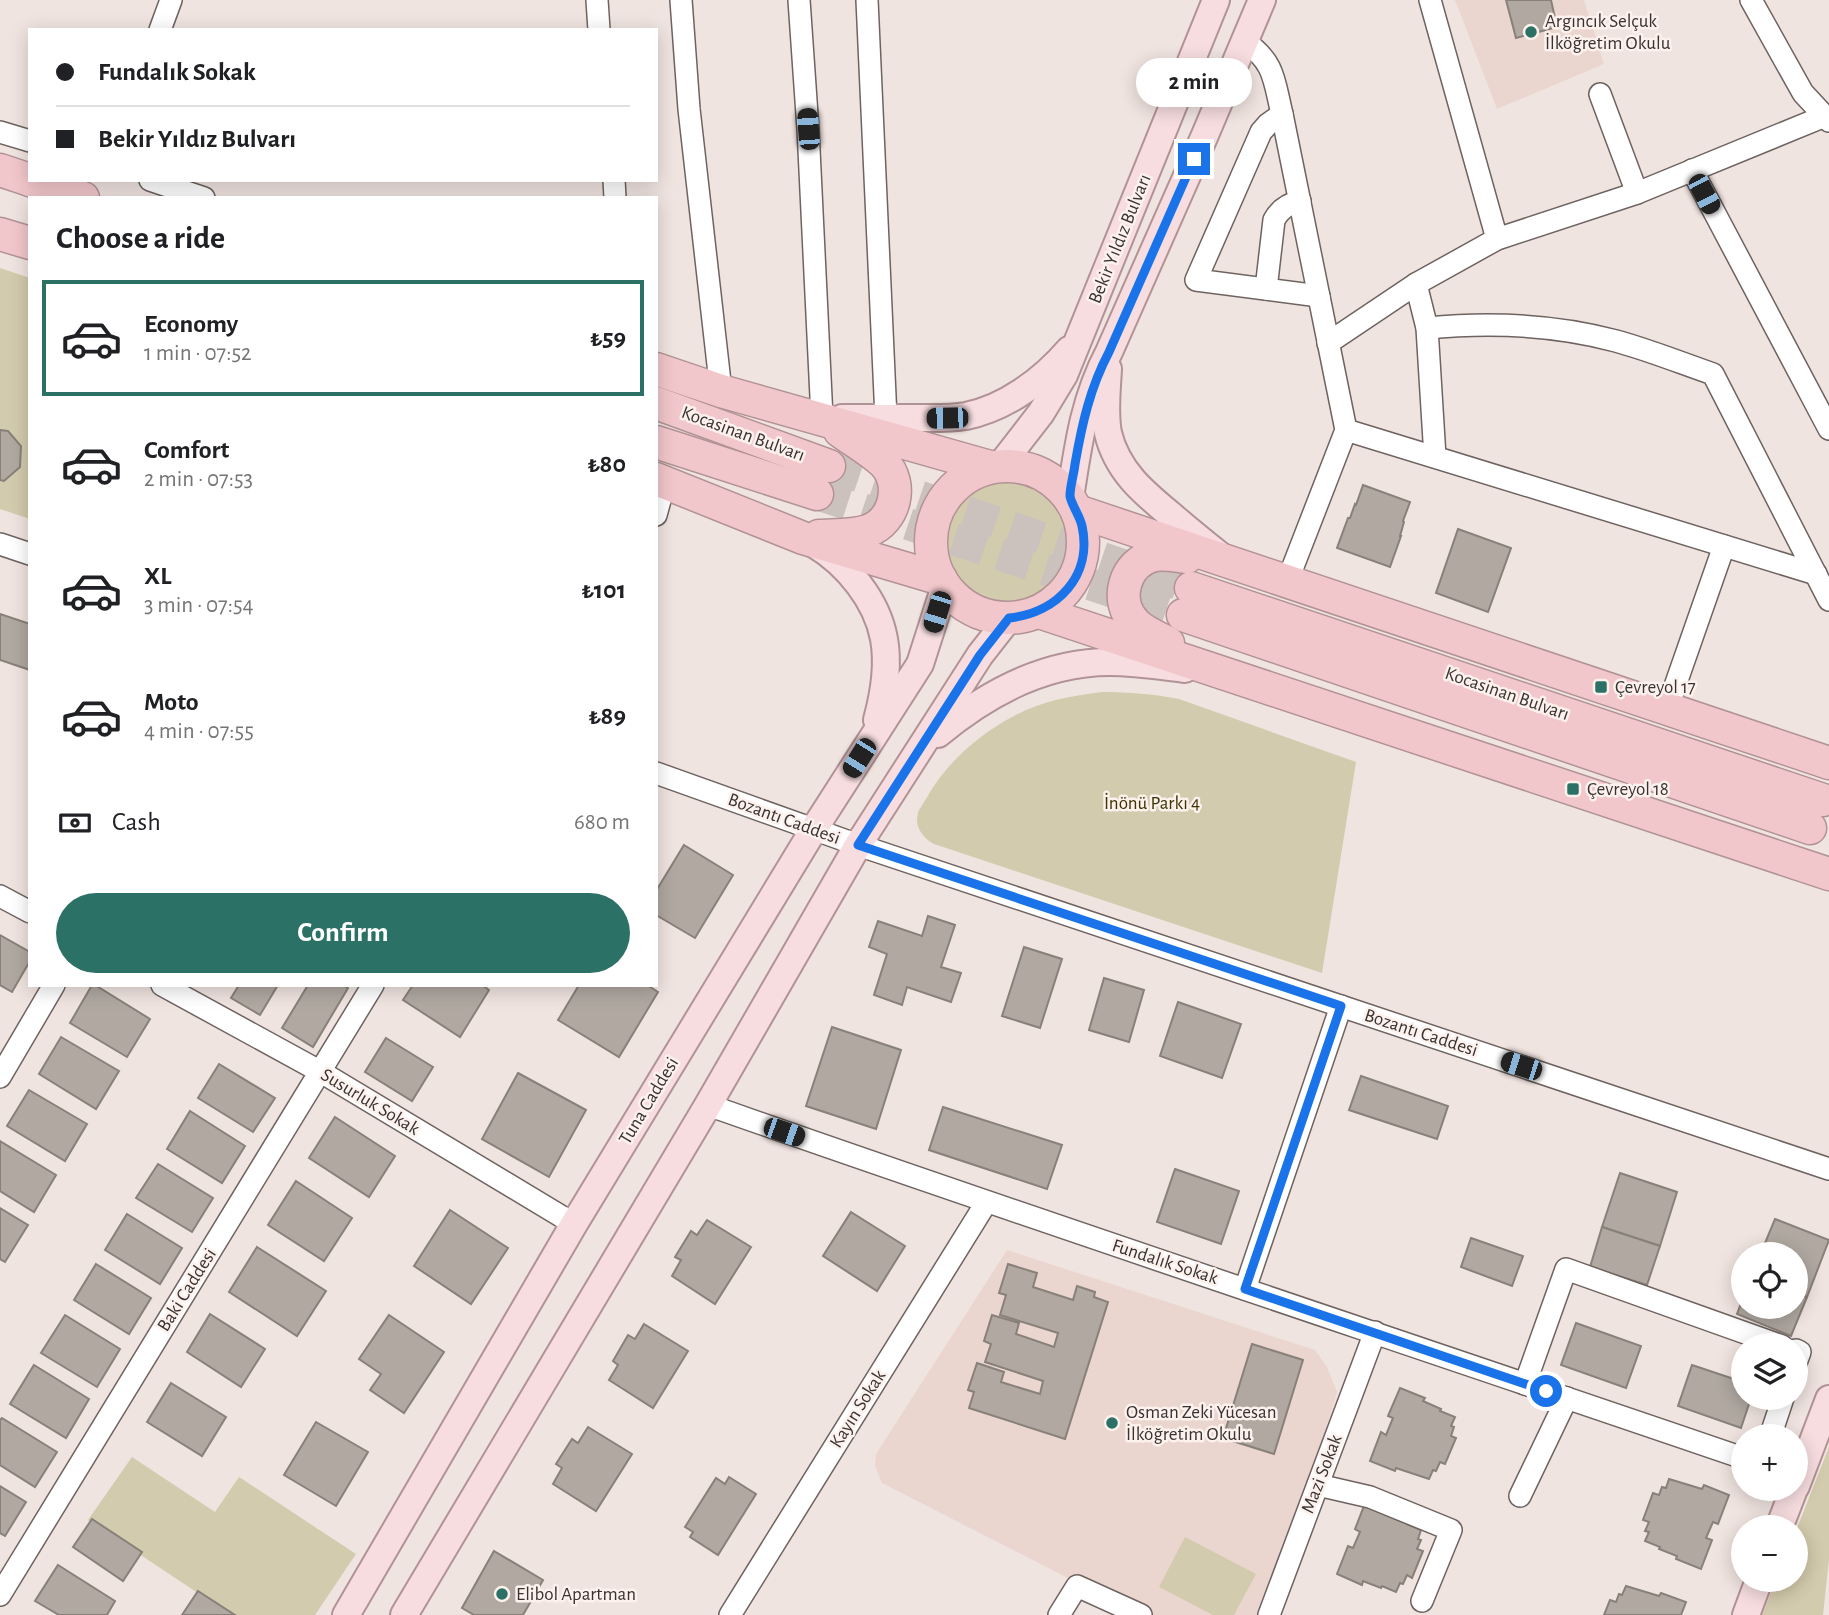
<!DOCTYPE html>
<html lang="en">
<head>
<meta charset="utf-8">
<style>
	body { margin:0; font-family:"Alegreya Sans",sans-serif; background:#f2f2f2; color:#202124; height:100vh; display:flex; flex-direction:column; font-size:26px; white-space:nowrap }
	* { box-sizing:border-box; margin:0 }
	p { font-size:23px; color:#757577 }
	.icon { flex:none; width:38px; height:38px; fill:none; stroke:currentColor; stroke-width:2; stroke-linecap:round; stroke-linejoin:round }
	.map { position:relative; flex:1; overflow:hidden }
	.drawer { position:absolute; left:28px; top:196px; width:630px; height:791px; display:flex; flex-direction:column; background:#fff; border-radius:0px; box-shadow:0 4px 18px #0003 }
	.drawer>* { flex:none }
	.top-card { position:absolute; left:28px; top:28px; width:630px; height:154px; border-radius:0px; box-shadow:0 4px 18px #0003; display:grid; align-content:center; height:154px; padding:0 28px; background:#fff }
	.fabs { position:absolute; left:1731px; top:1242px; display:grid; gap:14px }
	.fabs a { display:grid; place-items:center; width:77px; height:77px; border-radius:50%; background:#fff; box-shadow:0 4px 18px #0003; font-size:35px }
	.end { position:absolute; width:32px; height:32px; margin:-16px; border:9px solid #1a73e8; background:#fff; box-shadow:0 0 0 4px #fff }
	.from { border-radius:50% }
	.bubble { position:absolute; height:49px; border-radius:24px; background:#fff; box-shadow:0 4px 18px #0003; font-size:23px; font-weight:700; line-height:49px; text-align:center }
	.car { position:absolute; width:21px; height:42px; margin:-21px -10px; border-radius:9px; box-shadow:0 0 5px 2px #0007; background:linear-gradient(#222 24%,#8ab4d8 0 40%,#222 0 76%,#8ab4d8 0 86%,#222 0) }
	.top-card b { display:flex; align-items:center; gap:24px; height:66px; font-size:26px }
	.top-card b+b { border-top:2px solid #e0e0e0 }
	.top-card i { width:18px; height:18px; background:#202124 }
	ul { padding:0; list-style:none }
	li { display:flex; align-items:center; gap:21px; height:116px; margin:0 14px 10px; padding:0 14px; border:4px solid transparent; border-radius:0px }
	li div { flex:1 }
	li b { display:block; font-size:26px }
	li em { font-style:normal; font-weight:700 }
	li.current { border-color:#2c7165 }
	li>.icon { width:63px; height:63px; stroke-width:1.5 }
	h2 { padding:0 28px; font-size:32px; line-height:84px }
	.pay { display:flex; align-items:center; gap:18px; height:77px; padding:0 28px; font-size:26px }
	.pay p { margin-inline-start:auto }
	.action { display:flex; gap:14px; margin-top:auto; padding:14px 28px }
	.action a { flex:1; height:80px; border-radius:42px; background:#2c7165; color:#fff; font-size:28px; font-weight:700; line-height:80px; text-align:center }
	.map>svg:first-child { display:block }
</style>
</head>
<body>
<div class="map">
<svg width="1829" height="1615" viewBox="0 0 1829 1615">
	<rect width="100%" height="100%" fill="#f0e4e0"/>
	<g fill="#ead6cf">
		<path d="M 1455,0 L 1584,0 L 1604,64 L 1497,109 Z"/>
		<path d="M 1007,1250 L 1315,1350 L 1327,1367 L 1337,1392 L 1271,1615 L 1140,1615 L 882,1483 L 875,1466 L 876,1454 Z"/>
	</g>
	<g fill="#d3cbad">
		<path d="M 0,268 L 30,278 L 30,519 L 0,509 Z"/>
		<circle cx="1007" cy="542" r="59"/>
		<path d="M 1102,692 C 1128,692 1153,694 1179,699 L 1356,762 L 1322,973 L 934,844 C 923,838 914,827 918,813 C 919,809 923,804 926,799 C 945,764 979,734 1014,716 C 1041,701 1071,696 1102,692 Z"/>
		<path d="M 1829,1447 L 1829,1559 L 1823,1615 L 1762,1615 L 1776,1580 L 1796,1580 L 1796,1531 Z"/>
		<path d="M 132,1457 L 215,1512 L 239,1477 L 356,1554 L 315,1615 L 231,1615 L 88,1520 Z"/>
		<path d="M 1185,1537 L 1256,1574 L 1234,1615 L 1213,1615 L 1159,1587 Z"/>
	</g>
	<g fill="#b0a8a1" stroke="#888179" stroke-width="2">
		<path d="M 1506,0 L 1551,0 L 1557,27 L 1516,38 Z"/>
		<path d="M 0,430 L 8,431 L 21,446 L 20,467 L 4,481 L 0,480 Z"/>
		<path d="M 1363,485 L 1410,502 L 1403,521 L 1404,522 L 1400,536 L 1401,536 L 1390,567 L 1337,548 L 1348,518 L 1350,518 L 1355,504 L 1356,505 Z"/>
		<path d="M 1458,529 L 1511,548 L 1488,612 L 1436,593 Z"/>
		<path d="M 0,614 L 30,624 L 30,670 L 0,660 Z"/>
		<path d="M 684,845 L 733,875 L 695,938 L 656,915 L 656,891 Z"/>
		<path d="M 928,916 L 955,925 L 941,967 L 961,973 L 951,1002 L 907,987 L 902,1005 L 874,995 L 887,954 L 869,947 L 878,921 L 922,936 Z"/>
		<path d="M 0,935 L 30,952 L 30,961 L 12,992 L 0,985 Z"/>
		<path d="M 1024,947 L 1062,959 L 1040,1028 L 1002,1016 Z"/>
		<path d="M 1104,978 L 1144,990 L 1129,1042 L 1089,1030 Z"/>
		<path d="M 92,985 L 95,985 L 150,1019 L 127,1057 L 70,1023 Z"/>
		<path d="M 239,985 L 278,985 L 260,1015 L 231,998 Z"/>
		<path d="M 308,985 L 343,985 L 348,988 L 313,1047 L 282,1028 Z"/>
		<path d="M 413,985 L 482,985 L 489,990 L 460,1037 L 403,1000 Z"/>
		<path d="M 579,985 L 647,985 L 658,992 L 619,1057 L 558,1020 Z"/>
		<path d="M 1178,1002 L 1241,1024 L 1222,1078 L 1160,1056 Z"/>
		<path d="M 832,1027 L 901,1050 L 876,1129 L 806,1106 Z"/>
		<path d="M 61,1037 L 119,1071 L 96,1109 L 39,1074 Z"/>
		<path d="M 386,1038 L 433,1067 L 412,1101 L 365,1072 Z"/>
		<path d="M 219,1064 L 275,1098 L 253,1132 L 198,1098 Z"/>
		<path d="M 518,1073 L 586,1110 L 549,1177 L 482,1139 Z"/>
		<path d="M 1361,1076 L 1448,1106 L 1437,1139 L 1349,1110 Z"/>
		<path d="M 29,1090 L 87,1124 L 65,1161 L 7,1126 Z"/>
		<path d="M 943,1107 L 1062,1145 L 1047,1189 L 929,1150 Z"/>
		<path d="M 190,1111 L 245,1146 L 222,1183 L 167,1149 Z"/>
		<path d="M 335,1117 L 395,1156 L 369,1197 L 309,1158 Z"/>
		<path d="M 0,1141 L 56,1175 L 34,1212 L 0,1191 Z"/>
		<path d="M 158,1164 L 213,1198 L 192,1232 L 136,1198 Z"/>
		<path d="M 1175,1169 L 1239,1191 L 1221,1244 L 1157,1222 Z"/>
		<path d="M 1620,1173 L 1677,1192 L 1660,1246 L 1602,1227 Z"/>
		<path d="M 296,1181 L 352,1218 L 324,1261 L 268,1225 Z"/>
		<path d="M 0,1208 L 28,1225 L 5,1262 L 0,1259 Z"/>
		<path d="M 450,1210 L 508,1248 L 471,1304 L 414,1266 Z"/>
		<path d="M 851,1212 L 905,1246 L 877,1291 L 823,1256 Z"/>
		<path d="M 127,1214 L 182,1248 L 160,1284 L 105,1250 Z"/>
		<path d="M 1775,1219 L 1829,1240 L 1807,1297 L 1796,1293 L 1796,1255 L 1760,1255 Z"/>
		<path d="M 707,1220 L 751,1247 L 715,1304 L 672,1276 L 681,1260 L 675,1257 L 691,1231 L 697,1235 Z"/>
		<path d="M 1602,1227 L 1660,1246 L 1647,1285 L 1590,1267 Z"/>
		<path d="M 1471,1238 L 1523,1256 L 1512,1286 L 1461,1267 Z"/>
		<path d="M 257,1247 L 326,1291 L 297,1336 L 229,1292 Z"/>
		<path d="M 96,1264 L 151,1298 L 129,1334 L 74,1300 Z"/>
		<path d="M 1008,1264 L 1037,1273 L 1033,1287 L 1073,1300 L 1077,1286 L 1095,1292 L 1094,1297 L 1108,1302 L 1065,1439 L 969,1408 L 974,1392 L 968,1390 L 977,1363 L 1004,1372 L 1001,1382 L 1040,1394 L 1043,1381 L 985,1362 L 991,1344 L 984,1341 L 992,1315 L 1019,1323 L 1016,1334 L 1054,1347 L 1058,1333 L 1000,1315 L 1006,1295 L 999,1293 Z"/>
		<path d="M 1796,1293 L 1807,1297 L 1791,1336 L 1737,1314 L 1743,1298 L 1743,1307 L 1796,1307 Z"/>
		<path d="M 210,1314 L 265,1349 L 241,1387 L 187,1352 Z"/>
		<path d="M 65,1315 L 120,1349 L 97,1387 L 41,1353 Z"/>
		<path d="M 389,1315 L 444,1352 L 404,1413 L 370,1390 L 381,1374 L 359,1359 Z"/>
		<path d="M 1576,1323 L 1641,1346 L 1626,1388 L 1561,1365 Z"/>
		<path d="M 644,1324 L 688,1351 L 653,1408 L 609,1380 L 618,1365 L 613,1361 L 628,1335 L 635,1339 Z"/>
		<path d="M 1252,1344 L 1303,1360 L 1274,1454 L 1223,1438 Z"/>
		<path d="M 34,1365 L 89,1399 L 66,1438 L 10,1404 Z"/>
		<path d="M 1692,1365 L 1743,1382 L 1743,1398 L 1751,1398 L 1741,1428 L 1678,1406 Z"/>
		<path d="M 171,1383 L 226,1417 L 202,1456 L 147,1422 Z"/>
		<path d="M 1400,1388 L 1425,1398 L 1423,1401 L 1441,1409 L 1440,1411 L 1455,1417 L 1451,1426 L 1454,1427 L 1451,1436 L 1456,1438 L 1445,1464 L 1440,1462 L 1436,1471 L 1433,1470 L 1429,1479 L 1396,1468 L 1395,1471 L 1370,1461 L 1381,1432 L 1386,1435 L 1393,1418 L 1388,1416 Z"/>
		<path d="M 2,1418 L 57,1452 L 35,1487 L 0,1465 L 0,1420 Z"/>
		<path d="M 316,1422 L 368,1452 L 336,1506 L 284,1475 Z"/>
		<path d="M 588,1427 L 632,1454 L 596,1511 L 553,1484 L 562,1468 L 556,1464 L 572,1439 L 578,1443 Z"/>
		<path d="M 729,1477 L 756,1494 L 718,1555 L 690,1537 L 693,1532 L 685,1527 L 716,1478 L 725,1484 Z"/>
		<path d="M 1669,1479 L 1702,1489 L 1704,1485 L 1729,1495 L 1718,1524 L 1713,1522 L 1706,1538 L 1712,1540 L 1701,1569 L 1676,1559 L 1677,1556 L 1659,1549 L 1660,1547 L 1645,1541 L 1649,1532 L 1645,1531 L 1649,1522 L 1643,1520 L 1653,1493 L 1659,1495 L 1662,1487 L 1666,1488 Z"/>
		<path d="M 0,1486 L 26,1502 L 5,1536 L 0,1533 Z"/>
		<path d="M 1366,1501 L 1408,1522 L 1407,1524 L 1421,1530 L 1418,1539 L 1421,1540 L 1417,1549 L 1423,1551 L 1412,1578 L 1407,1575 L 1403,1584 L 1400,1583 L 1396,1592 L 1382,1586 L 1381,1588 L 1363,1581 L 1362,1585 L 1337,1574 L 1348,1546 L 1353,1548 L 1360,1532 L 1355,1529 Z"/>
		<path d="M 92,1519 L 142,1552 L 123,1581 L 73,1547 Z"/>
		<path d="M 494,1551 L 543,1580 L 523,1615 L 474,1615 L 462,1608 Z"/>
		<path d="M 58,1565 L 115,1601 L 107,1615 L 59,1615 L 35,1601 Z"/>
		<path d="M 1626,1586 L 1659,1596 L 1661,1593 L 1686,1602 L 1681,1615 L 1604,1615 L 1610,1600 L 1616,1602 L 1619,1594 L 1622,1595 Z"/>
		<path d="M 198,1591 L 235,1615 L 182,1615 Z"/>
	</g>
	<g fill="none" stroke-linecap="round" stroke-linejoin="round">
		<g stroke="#cbc1bd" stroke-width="32" stroke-dasharray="32 16" stroke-linecap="butt">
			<path d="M 829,466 L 1191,588"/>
			<path d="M 817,494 L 1183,615"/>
		</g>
		<g stroke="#6e6360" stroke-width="24">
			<g id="minor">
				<path d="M 597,0 L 599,30"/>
				<path d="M 681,0 L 689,109 L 721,391"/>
				<path d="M 799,0 L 808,129 L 822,418"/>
				<path d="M 867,0 L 886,418"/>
				<path d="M 1430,0 L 1497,239"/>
				<path d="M 1751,0 L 1803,93 L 1829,121"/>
				<path d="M 160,30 L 171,0"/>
				<path d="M 1245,42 C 1275,62 1274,81 1282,114 L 1346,430 L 1287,582"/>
				<path d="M 1600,94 L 1637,193"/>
				<path d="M 1282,114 L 1268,124 L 1261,132 L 1196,280 L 1319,296"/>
				<path d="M 0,132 L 30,141"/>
				<path d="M 1692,170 L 1829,429"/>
				<path d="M 150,180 L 204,198"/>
				<path d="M 614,180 L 615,198"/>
				<path d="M 1416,284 L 1427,328 L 1435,457"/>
				<path d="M 1266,289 L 1274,220 C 1280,209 1288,204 1300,201"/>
				<path d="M 1427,328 C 1491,322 1553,324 1616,341 C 1649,350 1681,363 1713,374 L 1829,600"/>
				<path d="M 1328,343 L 1416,284 L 1497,239 L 1637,193 L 1825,116"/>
				<path d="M 1346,430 L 1816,574"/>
				<path d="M 656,515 L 665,482"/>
				<path d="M 0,544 L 30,554"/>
				<path d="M 1667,709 L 1724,546"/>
				<path d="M 656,773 L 858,845 L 1829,1169"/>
				<path d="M 0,896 L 30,912"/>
				<path d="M 162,985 L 321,1072 L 574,1224"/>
				<path d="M 0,1077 L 54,985"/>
				<path d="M 708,1105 C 1052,1226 1398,1340 1743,1458"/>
				<path d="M 1245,1289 L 1341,1006"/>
				<path d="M 1796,1350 L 1800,1352 L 1796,1363"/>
				<path d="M 1525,1384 L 1566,1269 L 1782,1346"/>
				<path d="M 1770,1437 L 1783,1398"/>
				<path d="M 1318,1485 L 1370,1497 L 1451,1530 L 1422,1601"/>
				<path d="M 1520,1496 L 1567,1398"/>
				<path d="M 0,1595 L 373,985"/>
				<path d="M 730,1615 L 986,1203"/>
				<path d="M 1059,1615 L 1077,1586 L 1141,1615"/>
				<path d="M 1269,1615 L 1375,1332"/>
			</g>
		</g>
		<g stroke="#b19395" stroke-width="30">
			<g id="major">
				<path d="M 1108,369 C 1107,390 1104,412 1108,433 C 1117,471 1144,493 1172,516 C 1187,529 1203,542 1218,554"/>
				<path d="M 842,418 C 865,418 889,418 912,418 C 930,418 948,419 966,416 C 1006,408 1043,380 1069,350"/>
				<path d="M 1000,466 L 1041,413 L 1064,375 L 1216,0"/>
				<path d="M 1070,498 C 1078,446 1084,399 1109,352 L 1205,135 L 1262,0"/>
				<path d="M 814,544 C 847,564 877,600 884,639 C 889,666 884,694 877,720"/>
				<path d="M 938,734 C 987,693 1044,662 1110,662 C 1135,662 1160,666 1185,669"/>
				<path d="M 1796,1486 L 1829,1399"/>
				<path d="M 1779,1528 L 1794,1489"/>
				<path d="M 346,1615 L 574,1224 L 814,829 L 920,664 L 945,586"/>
				<path d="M 404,1615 L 708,1105 L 858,845 L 980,655 L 1009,618"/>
				<path d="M 1746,1615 L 1759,1580"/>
			</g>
		</g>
		<g stroke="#b19395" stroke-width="35">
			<g id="highway">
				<path d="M 0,170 L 30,180"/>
				<path d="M 30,180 L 83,198"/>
				<path d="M 0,234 L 30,243"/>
				<path d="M 656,369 L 721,391 L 990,467"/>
				<path d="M 656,403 L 829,466"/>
				<path d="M 656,442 L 817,494"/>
				<circle cx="1007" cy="542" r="76"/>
				<path d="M 656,479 L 803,538 L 941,579"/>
				<path d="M 1077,511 L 1829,763"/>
				<path d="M 819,536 C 834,535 853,536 868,531 C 895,521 904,484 884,463 C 871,451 854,441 840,431"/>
				<path d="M 1191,588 L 1823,800"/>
				<path d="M 1039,612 L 1829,874"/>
				<path d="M 1183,615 L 1810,828"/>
				<path d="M 1168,643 C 1157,637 1144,632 1136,624 C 1113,602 1124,562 1155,555 C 1166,553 1177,556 1187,557"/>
			</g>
		</g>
		<use href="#minor" stroke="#fff" stroke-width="21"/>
		<use href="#major" stroke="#f7dde0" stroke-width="26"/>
		<use href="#highway" stroke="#f2c7cb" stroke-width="32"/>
	</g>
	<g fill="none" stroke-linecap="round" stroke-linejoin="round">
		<path stroke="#1a73e8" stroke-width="9" d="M 1194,159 L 1109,352 C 1090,388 1082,424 1075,464 C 1074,474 1070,486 1070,496 C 1071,504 1080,516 1082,526 C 1093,576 1057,613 1009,618 L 980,655 L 858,845 L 1341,1006 L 1245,1289 L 1546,1391"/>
	</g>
	<g fill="#2c7165" stroke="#fdf1ed" stroke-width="2.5">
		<circle cx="1531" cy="32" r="7"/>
		<rect x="1594" y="680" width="14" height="14" rx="3.5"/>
		<rect x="1566" y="782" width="14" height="14" rx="3.5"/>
		<circle cx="1112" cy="1423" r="7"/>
		<circle cx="502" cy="1594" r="7"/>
	</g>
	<g text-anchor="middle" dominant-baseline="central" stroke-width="5" stroke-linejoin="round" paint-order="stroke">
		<g font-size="19" fill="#373331" stroke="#fdf1ed" text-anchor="start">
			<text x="1545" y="21">Argıncık Selçuk<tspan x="1545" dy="22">İlköğretim Okulu</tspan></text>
			<text x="1615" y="687">Çevreyol 17</text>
			<text x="1587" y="789">Çevreyol 18</text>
			<text x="1126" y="1412">Osman Zeki Yücesan<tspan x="1126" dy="22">İlköğretim Okulu</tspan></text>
			<text x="516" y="1594">Elibol Apartman</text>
		</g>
		<g font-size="19" fill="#373331" stroke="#fdf1ed">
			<text transform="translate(1120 239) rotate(-68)">Bekir Yıldız Bulvarı</text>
			<text transform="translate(743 434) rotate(20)">Kocasinan Bulvarı</text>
			<text transform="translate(1507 694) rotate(19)">Kocasinan Bulvarı</text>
			<text transform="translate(784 819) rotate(20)">Bozantı Caddesi</text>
			<text transform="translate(1421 1033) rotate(18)">Bozantı Caddesi</text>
			<text transform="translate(649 1101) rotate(-59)">Tuna Caddesi</text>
			<text transform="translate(370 1102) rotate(31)">Susurluk Sokak</text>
			<text transform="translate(1165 1262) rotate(18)">Fundalık Sokak</text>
			<text transform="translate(187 1290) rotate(-58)">Baki Caddesi</text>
			<text transform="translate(858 1409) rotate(-58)">Kayın Sokak</text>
			<text transform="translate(1322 1474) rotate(-69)">Mazi Sokak</text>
		</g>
		<g font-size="19" fill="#3e3300" stroke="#fdf1ed">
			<text x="1152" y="803">İnönü Parkı 4</text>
		</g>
	</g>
</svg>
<div class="fabs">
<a><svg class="icon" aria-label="locate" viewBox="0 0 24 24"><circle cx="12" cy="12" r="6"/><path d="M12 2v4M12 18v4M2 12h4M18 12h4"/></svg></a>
<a><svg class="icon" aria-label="layers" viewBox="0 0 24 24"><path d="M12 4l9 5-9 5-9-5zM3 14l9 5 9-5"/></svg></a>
<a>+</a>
<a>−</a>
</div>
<i class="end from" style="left:1546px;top:1391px"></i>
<i class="end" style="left:1194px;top:159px"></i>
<div class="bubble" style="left:1136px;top:58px;width:116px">2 min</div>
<i class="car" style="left:808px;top:129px;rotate:356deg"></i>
<i class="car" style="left:1704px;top:194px;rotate:152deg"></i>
<i class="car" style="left:947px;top:418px;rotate:269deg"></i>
<i class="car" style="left:937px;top:612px;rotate:197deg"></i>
<i class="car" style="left:859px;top:758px;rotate:212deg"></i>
<i class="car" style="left:1521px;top:1066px;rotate:288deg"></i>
<i class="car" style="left:784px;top:1132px;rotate:109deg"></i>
<div class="top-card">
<b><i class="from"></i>Fundalık Sokak</b>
<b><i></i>Bekir Yıldız Bulvarı</b>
</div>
<section class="drawer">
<h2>Choose a ride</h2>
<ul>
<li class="current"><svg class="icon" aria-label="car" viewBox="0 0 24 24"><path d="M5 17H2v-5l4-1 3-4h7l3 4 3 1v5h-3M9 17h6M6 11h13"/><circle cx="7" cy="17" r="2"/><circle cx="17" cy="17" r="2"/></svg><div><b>Economy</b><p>1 min · 07:52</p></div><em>₺59</em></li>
<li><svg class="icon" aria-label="car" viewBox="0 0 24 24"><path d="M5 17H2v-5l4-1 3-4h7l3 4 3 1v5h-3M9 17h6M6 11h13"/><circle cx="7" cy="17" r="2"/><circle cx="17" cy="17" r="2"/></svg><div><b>Comfort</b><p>2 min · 07:53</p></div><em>₺80</em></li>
<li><svg class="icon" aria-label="car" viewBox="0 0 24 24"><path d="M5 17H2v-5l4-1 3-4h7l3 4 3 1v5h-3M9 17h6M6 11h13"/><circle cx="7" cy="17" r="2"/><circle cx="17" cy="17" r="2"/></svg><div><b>XL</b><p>3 min · 07:54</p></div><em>₺101</em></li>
<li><svg class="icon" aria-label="car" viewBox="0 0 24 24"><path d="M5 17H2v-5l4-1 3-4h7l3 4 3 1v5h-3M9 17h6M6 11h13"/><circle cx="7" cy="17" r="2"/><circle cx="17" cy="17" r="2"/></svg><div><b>Moto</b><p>4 min · 07:55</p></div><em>₺89</em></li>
</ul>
<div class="pay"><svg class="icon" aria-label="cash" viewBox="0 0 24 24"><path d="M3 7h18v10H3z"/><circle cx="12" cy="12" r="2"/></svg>Cash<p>680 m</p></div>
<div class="action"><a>Confirm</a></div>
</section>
</div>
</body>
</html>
